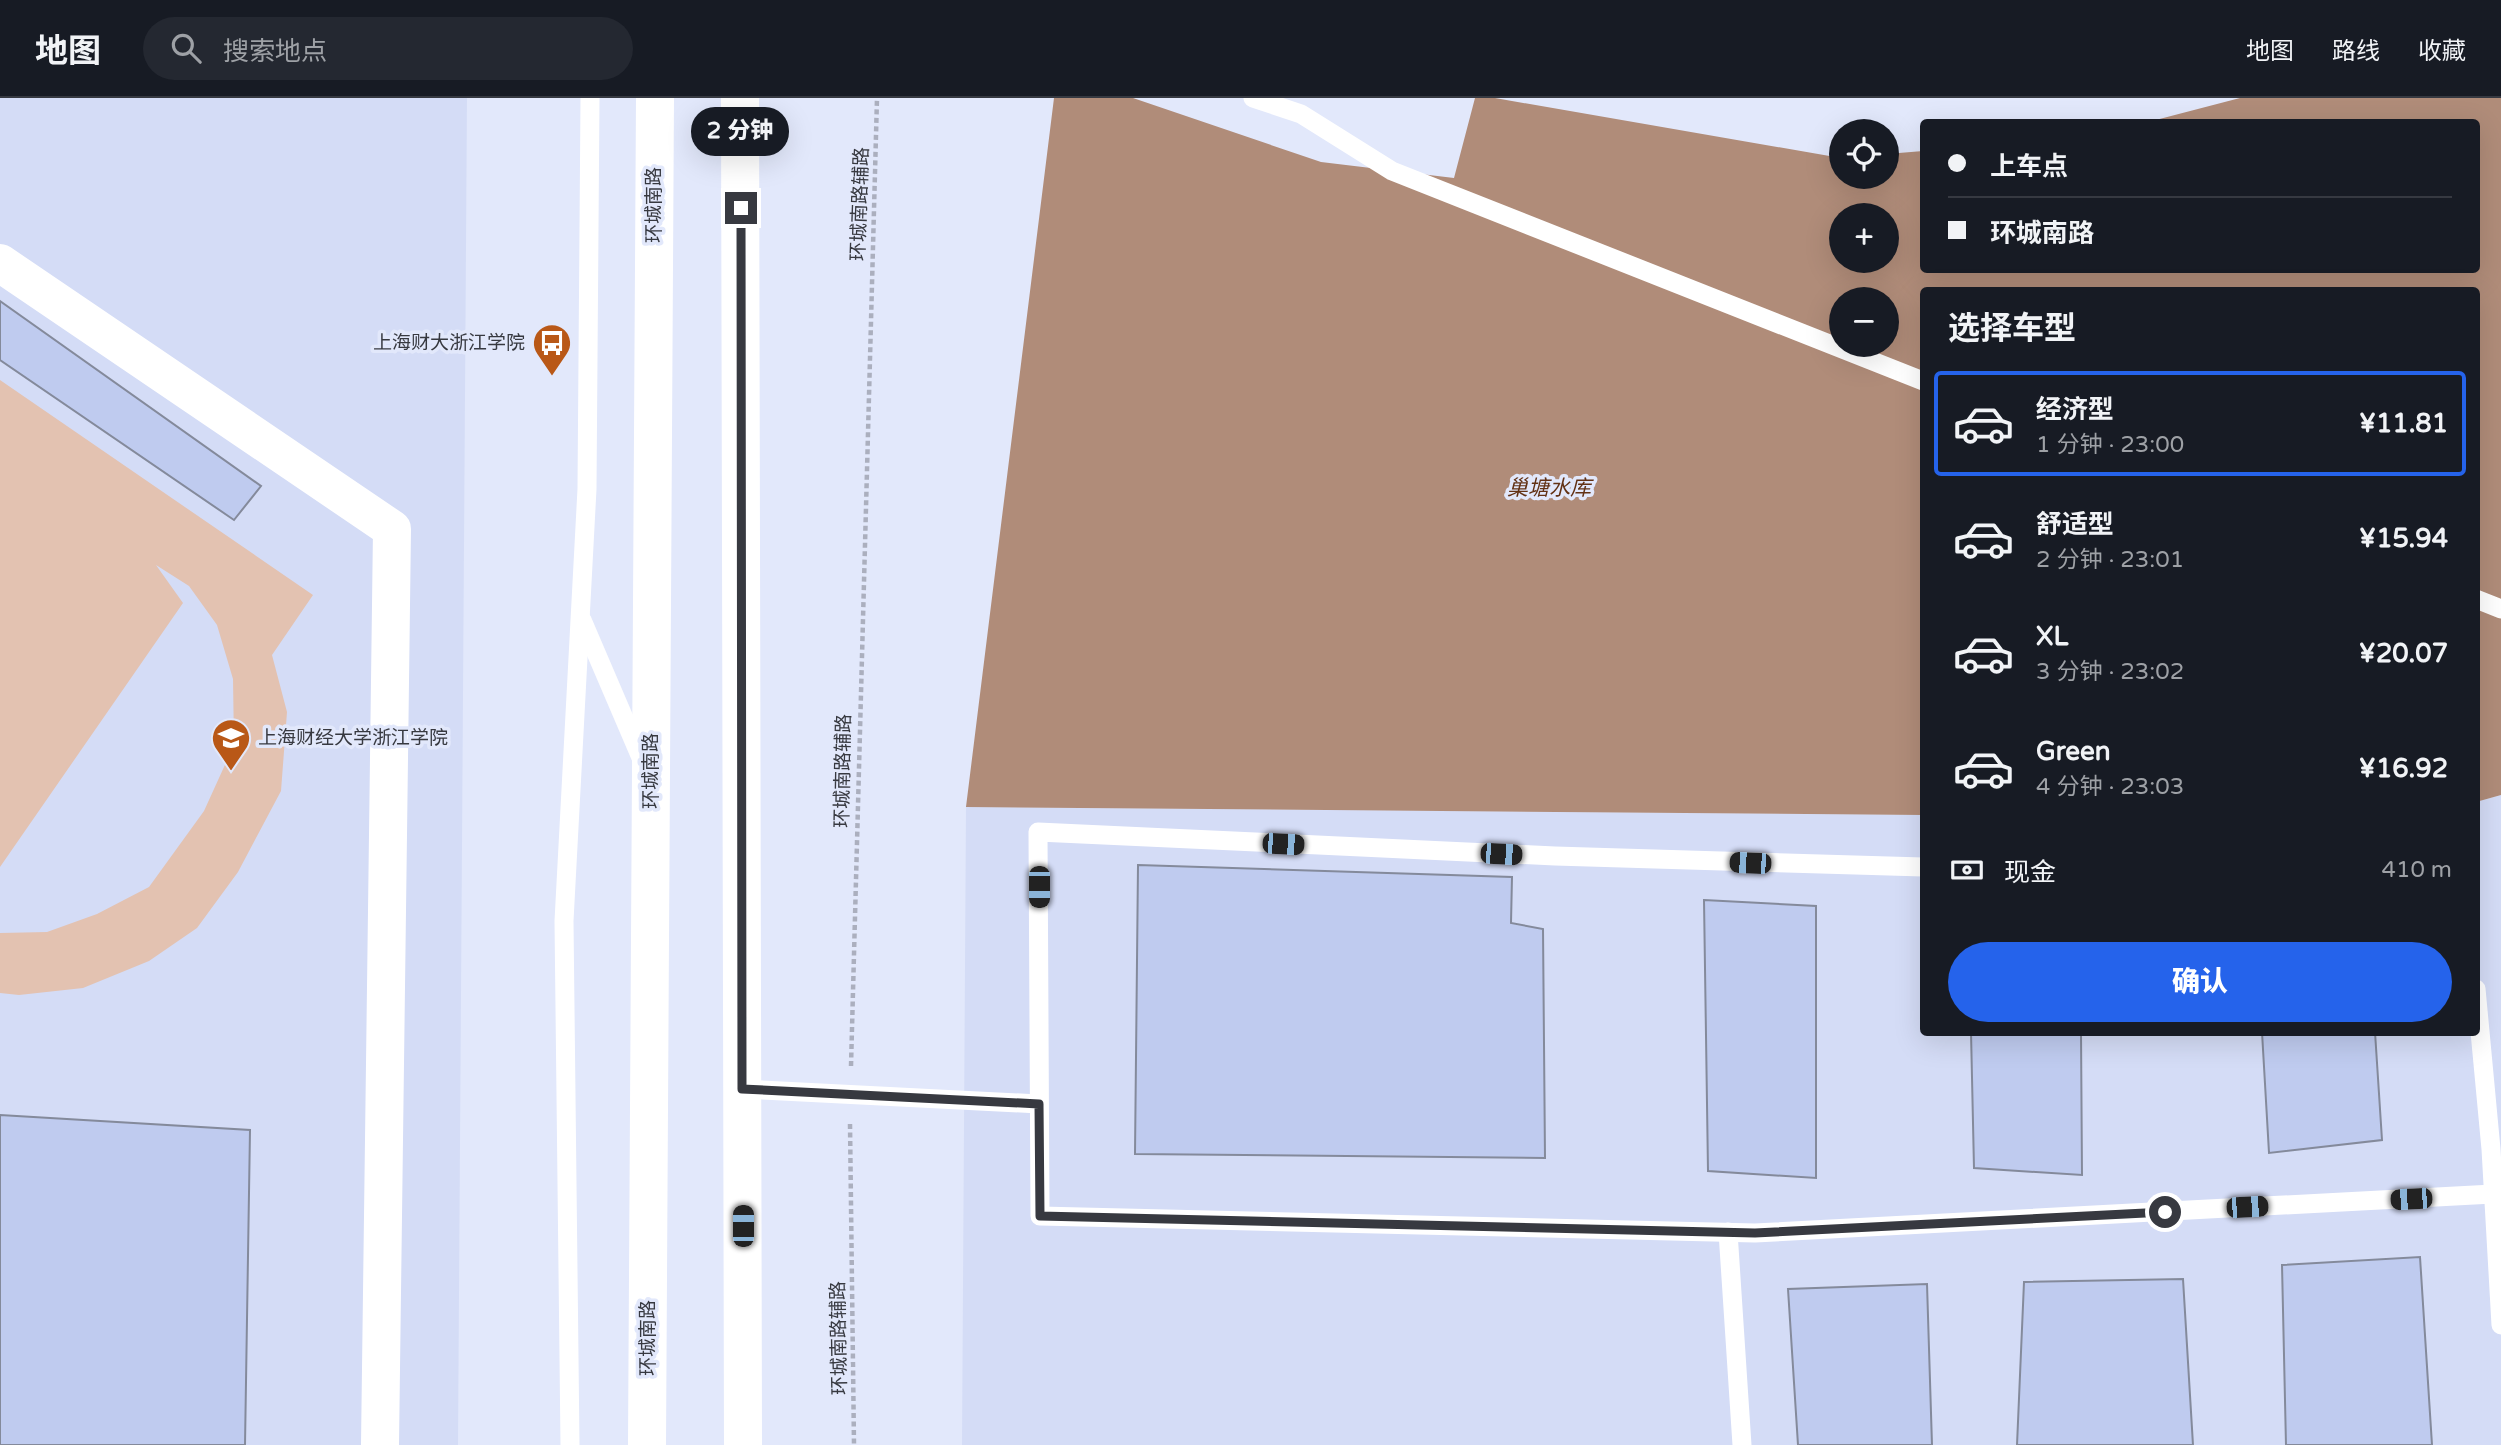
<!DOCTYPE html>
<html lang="zh">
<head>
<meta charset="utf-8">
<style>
	body { margin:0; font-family:"Varela Round","Noto Sans SC",sans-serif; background:#242831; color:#f1f3f6; height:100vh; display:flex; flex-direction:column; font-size:26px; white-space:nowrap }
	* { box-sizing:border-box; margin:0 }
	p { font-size:23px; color:#9ea1a6 }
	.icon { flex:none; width:38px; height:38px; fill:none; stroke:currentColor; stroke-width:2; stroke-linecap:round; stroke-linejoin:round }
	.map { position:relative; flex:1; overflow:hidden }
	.panel { position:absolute; left:1920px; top:189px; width:560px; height:749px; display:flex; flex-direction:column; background:#171b24; border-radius:7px; box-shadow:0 7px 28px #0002 }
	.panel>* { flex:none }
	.top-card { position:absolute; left:1920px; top:21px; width:560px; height:154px; border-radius:7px; box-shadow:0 7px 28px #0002; display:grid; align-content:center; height:154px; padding:0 28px; background:#171b24 }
	.buttons { position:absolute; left:1829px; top:21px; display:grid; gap:14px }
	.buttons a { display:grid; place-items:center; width:70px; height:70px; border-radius:50%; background:#171b24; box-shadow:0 7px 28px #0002; font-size:35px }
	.end { position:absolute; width:32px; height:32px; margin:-16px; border:9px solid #373940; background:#fff; box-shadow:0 0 0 4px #fff }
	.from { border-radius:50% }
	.bubble { position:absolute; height:49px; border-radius:24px; background:#171b24; box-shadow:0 7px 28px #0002; font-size:23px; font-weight:800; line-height:49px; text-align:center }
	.car { position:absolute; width:21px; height:42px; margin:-21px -10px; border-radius:9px; box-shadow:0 0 5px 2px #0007; background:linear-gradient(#222 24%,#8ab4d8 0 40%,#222 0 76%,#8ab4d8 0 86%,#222 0) }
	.top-card b { display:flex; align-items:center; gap:24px; height:66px; font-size:26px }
	.top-card b+b { border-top:2px solid #363941 }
	.top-card i { width:18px; height:18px; background:#f1f3f6 }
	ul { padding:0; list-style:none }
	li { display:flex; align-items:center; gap:21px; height:105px; margin:0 14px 10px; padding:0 14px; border:4px solid transparent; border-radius:7px }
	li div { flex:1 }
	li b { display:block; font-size:26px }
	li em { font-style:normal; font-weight:800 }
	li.selected { border-color:#2563eb }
	li>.icon { width:63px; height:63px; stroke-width:1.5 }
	h2 { padding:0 28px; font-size:32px; line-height:84px }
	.pay { display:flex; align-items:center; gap:18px; height:77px; padding:0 28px; font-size:26px }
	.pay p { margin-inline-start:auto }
	.action { display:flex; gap:14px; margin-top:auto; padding:14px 28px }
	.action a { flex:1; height:80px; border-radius:42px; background:#2563eb; color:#fff; font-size:28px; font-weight:800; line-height:80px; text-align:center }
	header { display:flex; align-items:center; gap:42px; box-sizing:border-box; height:98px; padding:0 35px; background:#171b24; border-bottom:2px solid #363941 }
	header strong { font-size:33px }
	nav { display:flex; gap:38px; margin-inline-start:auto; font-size:24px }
	.search { width:490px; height:63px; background:#242831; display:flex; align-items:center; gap:18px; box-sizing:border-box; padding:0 24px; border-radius:38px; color:#9ea1a6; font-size:26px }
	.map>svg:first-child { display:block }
</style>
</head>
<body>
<header>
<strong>地图</strong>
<div class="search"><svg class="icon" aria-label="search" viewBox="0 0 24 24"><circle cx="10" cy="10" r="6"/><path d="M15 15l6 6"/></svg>搜索地点</div>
<nav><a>地图</a><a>路线</a><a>收藏</a></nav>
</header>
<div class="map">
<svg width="2501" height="1347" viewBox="0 0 2501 1347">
	<rect width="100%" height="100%" fill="#e2e8fb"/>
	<g fill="#d4dcf6">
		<path d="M 0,0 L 467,0 L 458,1347 L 0,1347 Z"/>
		<path d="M 2501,697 L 2501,1347 L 962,1347 L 966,709 L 1923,717 L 1923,934 L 2476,934 L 2476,704 Z"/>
	</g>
	<path fill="#e3c2b1" d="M 0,282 L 313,497 L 272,557 L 287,614 L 281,693 L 238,774 L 197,830 L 149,863 L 83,890 L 19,897 L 0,895 L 0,835 L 47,834 L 97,816 L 149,789 L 204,713 L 234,647 L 233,581 L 217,527 L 189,488 L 156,467 L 183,505 L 0,769 Z"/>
	<path fill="#b08c79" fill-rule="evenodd" d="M 1054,0 L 1133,0 L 1321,64 L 1454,80 L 1475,0 L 1495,0 L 1841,60 L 1841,79 L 1886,79 L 1887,56 L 1923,53 L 1923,172 L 2476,172 L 2476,24 L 2148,24 L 2240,0 L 2501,0 L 2501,697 L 2476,704 L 2476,192 L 1923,192 L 1923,717 L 966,709 ZM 1841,117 L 1886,117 L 1886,163 L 1841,163 ZM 1841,201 L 1886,201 L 1886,247 L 1841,247 Z"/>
	<g fill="#bfcbef" stroke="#848a9b" stroke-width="2">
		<path d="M 0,203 L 261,388 L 234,422 L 0,262 Z"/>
		<path d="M 1138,767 L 1512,779 L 1511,825 L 1543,831 L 1545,1060 L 1135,1056 Z"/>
		<path d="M 1704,802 L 1816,808 L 1816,1080 L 1708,1073 Z"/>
		<path d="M 1971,934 L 2081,934 L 2082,1077 L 1974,1070 Z"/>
		<path d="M 2262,934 L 2375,934 L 2382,1042 L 2269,1055 Z"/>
		<path d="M 0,1017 L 250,1032 L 245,1347 L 0,1347 Z"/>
		<path d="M 2420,1159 L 2432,1347 L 2286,1347 L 2282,1167 Z"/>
		<path d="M 2183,1181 L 2193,1347 L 2017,1347 L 2024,1184 Z"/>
		<path d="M 1927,1186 L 1932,1347 L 1798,1347 L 1788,1191 Z"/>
	</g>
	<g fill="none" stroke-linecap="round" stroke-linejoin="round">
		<g stroke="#abafbe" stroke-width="4.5" stroke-dasharray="5 3.5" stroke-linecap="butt">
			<path d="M 851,968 L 877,0"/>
			<path d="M 850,1026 L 854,1347"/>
		</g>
		<g stroke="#fff" stroke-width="19">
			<path d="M 1253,0 L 1301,16 L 1392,73 L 1923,283"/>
			<path d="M 2476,501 L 2501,511"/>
			<path d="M 582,522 L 642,662"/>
			<path d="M 1923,769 L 1555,758 L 1038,734 L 1040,1118 L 1755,1135 L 2493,1096"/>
			<path d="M 2476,891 L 2491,1051 L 2501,1227"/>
			<path d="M 742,991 L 1039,1006"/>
			<path d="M 1728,1134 L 1742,1347"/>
			<path d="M 570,1347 L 564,823 L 587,391 L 590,0"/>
		</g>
		<path stroke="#fff" stroke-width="38" d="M 0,165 L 392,431 L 380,1347"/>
		<g stroke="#fff" stroke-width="38">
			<path d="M 740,0 L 743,1347"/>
			<path d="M 647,1347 L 655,0"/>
		</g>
	</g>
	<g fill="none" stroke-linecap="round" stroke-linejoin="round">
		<path stroke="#373940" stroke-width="9" d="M 741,110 L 742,991 L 1039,1006 L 1040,1118 L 1755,1135 L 2165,1114"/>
	</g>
	<defs>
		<g id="bus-pin" transform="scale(2.0125)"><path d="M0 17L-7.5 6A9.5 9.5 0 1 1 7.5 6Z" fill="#b95817" stroke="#e2e8fb"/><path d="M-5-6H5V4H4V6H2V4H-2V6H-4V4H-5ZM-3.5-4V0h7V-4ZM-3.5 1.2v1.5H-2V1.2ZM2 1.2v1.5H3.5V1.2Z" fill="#fff"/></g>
		<g id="university-pin" transform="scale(2.0125)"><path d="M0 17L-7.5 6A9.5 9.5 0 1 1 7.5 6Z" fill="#b95817" stroke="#e2e8fb"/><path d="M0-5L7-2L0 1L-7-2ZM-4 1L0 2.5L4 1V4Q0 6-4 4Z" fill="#fff"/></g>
	</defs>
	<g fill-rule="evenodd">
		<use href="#bus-pin" x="552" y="245"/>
		<use href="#university-pin" x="231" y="640"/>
	</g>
	<g text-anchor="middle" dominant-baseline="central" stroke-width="7" stroke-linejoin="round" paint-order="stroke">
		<g font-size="19" fill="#373940" stroke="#e2e8fb">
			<text transform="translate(860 106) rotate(-88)">环城南路辅路</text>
			<text transform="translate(654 107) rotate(-90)">环城南路</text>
			<text transform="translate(651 673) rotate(-90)">环城南路</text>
			<text transform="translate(843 673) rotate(-89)">环城南路辅路</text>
			<text transform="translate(648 1240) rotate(-90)">环城南路</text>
			<text transform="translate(839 1240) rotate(-91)">环城南路辅路</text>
		</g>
		<g font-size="19" fill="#373940" stroke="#e2e8fb" text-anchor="end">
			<text x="525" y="245">上海财大浙江学院</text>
			<text x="258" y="640" text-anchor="start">上海财经大学浙江学院</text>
		</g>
		<g font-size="21" font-style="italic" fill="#623114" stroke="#e2e8fb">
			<text x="1549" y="390">巢塘水库</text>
		</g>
	</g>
</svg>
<div class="buttons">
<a><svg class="icon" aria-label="locate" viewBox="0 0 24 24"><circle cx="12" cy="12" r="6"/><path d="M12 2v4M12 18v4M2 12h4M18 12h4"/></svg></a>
<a>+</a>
<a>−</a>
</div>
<i class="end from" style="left:2165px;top:1114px"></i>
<i class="end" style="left:741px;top:110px"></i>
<div class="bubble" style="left:691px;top:9px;width:98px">2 分钟</div>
<i class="car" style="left:1283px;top:746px;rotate:93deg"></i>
<i class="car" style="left:1501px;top:756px;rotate:93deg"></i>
<i class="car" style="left:1750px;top:765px;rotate:272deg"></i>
<i class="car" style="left:1039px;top:789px;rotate:180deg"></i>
<i class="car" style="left:2411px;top:1101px;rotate:267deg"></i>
<i class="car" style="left:2247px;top:1109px;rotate:87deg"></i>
<i class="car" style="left:743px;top:1128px;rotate:0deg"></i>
<div class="top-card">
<b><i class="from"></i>上车点</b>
<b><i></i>环城南路</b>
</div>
<section class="panel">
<h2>选择车型</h2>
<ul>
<li class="selected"><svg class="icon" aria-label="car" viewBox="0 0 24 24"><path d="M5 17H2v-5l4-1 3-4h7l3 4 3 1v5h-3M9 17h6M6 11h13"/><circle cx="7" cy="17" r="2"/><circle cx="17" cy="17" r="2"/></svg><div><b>经济型</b><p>1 分钟 · 23:00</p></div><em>¥11.81</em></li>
<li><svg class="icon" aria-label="car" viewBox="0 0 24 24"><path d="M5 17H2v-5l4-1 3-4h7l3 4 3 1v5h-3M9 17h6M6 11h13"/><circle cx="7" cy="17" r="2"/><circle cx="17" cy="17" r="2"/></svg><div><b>舒适型</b><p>2 分钟 · 23:01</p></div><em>¥15.94</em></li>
<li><svg class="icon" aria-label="car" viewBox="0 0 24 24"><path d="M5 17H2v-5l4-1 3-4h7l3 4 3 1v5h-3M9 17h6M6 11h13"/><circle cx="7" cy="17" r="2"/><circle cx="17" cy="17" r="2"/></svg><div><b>XL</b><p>3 分钟 · 23:02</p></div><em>¥20.07</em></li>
<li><svg class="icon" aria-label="car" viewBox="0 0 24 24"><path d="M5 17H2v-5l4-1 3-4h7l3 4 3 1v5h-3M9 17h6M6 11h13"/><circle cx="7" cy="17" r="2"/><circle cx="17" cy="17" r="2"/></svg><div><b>Green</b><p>4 分钟 · 23:03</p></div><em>¥16.92</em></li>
</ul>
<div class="pay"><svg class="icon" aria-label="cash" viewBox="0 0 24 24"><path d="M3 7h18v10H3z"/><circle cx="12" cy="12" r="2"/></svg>现金<p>410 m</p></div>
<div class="action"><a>确认</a></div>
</section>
</div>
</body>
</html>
